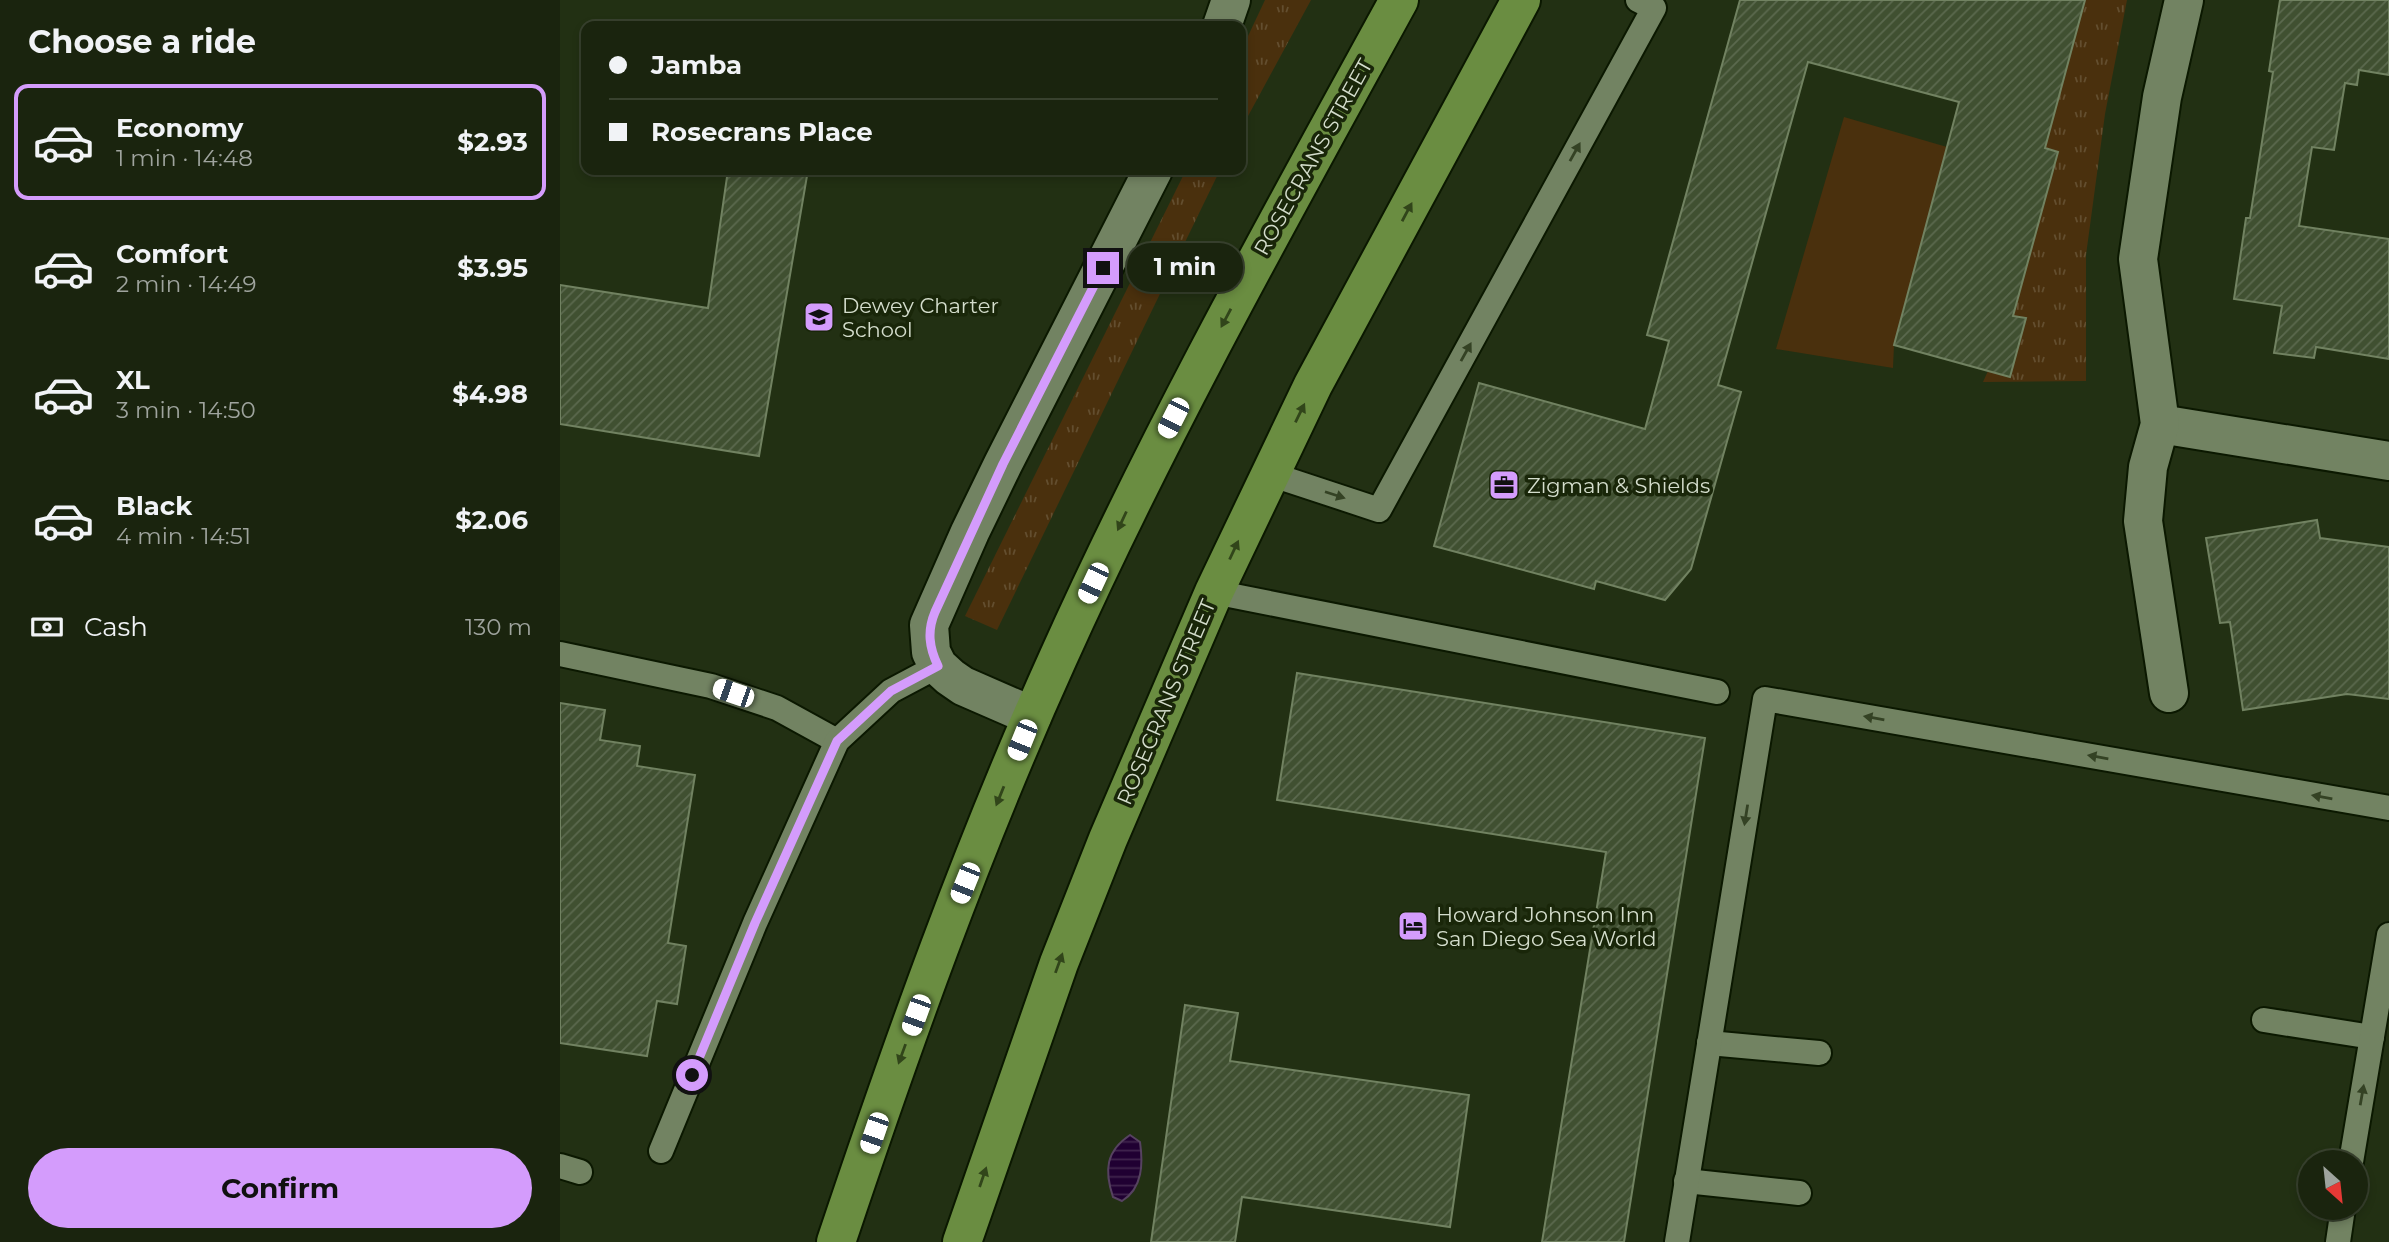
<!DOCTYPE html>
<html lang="en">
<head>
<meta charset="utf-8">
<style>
	body { margin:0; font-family:Montserrat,sans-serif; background:#232c17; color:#f1f3f6; height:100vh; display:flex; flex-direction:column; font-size:26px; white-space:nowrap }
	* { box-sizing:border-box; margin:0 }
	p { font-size:23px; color:#9fa49e }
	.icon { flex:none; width:38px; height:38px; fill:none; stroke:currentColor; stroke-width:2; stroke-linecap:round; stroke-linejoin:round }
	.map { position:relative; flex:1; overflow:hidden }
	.side { display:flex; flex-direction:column; background:#1a240e; width:560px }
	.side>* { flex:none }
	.hud { position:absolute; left:21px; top:21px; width:665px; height:154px; border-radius:14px; box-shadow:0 4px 10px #0003,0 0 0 2px #38412e; display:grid; align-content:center; height:154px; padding:0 28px; background:#1a240e }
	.needle { width:46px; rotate:153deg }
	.tools { position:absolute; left:1738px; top:1150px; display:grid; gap:14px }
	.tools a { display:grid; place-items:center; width:70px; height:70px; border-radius:50%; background:#1a240e; box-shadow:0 4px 10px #0003,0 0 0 2px #38412e; font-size:35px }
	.end { position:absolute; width:32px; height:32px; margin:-16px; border:9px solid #d49cfc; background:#111; box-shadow:0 0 0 4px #111 }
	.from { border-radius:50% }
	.bubble { position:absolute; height:49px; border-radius:24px; background:#1a240e; box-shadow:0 4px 10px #0003,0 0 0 2px #38412e; font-size:23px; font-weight:700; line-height:49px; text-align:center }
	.car { position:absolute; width:21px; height:42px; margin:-21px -10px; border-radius:9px; box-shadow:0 0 5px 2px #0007; background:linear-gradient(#fff 24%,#345 0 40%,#fff 0 76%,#345 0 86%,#fff 0) }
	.hud b { display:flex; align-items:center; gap:24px; height:66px; font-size:26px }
	.hud b+b { border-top:2px solid #38412e }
	.hud i { width:18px; height:18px; background:#f1f3f6 }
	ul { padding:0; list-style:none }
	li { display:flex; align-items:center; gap:21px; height:116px; margin:0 14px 10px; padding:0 14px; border:4px solid transparent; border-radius:14px }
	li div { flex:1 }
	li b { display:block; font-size:26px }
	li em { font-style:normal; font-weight:700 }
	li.selected { border-color:#d49cfc }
	li>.icon { width:63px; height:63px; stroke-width:1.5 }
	h2 { padding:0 28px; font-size:32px; line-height:84px }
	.pay { display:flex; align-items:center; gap:18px; height:77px; padding:0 28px; font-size:26px }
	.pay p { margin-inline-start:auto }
	.primary-button { display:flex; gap:14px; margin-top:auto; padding:14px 28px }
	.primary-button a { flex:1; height:80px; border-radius:42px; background:#d49cfc; color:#111; font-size:28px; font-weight:700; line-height:80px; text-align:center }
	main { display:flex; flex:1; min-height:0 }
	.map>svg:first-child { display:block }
</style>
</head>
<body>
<main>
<section class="side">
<h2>Choose a ride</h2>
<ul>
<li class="selected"><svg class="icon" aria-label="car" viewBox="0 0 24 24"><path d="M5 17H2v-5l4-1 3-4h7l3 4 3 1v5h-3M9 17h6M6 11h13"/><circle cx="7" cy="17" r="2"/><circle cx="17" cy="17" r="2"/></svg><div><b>Economy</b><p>1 min · 14:48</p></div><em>$2.93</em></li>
<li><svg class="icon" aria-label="car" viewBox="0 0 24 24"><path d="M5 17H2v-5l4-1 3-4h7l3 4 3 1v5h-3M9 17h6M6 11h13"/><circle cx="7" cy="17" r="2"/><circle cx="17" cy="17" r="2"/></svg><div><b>Comfort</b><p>2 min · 14:49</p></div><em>$3.95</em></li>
<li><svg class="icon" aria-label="car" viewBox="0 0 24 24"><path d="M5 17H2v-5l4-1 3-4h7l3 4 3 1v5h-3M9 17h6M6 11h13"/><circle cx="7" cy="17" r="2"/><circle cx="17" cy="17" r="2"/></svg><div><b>XL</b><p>3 min · 14:50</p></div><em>$4.98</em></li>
<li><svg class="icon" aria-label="car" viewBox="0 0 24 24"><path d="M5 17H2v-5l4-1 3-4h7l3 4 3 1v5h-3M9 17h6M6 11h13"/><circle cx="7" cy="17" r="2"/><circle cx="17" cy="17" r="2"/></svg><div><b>Black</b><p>4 min · 14:51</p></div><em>$2.06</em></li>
</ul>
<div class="pay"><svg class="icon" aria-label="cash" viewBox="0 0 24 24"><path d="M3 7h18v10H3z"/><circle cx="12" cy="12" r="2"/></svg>Cash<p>130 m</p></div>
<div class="primary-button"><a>Confirm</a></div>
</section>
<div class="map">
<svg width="1829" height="1242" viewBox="0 0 1829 1242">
	<defs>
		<pattern id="grass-tufts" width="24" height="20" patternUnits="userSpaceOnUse" patternTransform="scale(1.75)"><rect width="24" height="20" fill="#4a300d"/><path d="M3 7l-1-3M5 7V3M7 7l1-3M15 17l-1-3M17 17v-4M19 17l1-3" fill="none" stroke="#634e2f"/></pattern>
		<pattern id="water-rules" width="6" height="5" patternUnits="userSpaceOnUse" patternTransform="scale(1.75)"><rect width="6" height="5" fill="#200032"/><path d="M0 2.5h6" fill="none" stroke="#40254e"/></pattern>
		<pattern id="building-hatch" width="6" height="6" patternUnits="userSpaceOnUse" patternTransform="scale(1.75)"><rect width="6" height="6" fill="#405031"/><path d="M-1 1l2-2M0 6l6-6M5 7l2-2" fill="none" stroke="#5b694e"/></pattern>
	</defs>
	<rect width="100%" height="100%" fill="#223013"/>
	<g fill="url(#grass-tufts)">
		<path d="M 705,0 L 751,0 L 681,129 L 681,51 Z"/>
		<path d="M 1525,0 L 1567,0 L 1545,114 L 1526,255 L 1526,381 L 1423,382 L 1428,371 L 1465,318 L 1453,316 L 1498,152 L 1485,148 Z"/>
		<path d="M 626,170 L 660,170 L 437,630 L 405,616 Z"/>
	</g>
	<path fill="#4a300d" d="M 1284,117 L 1387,147 L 1334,345 L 1333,368 L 1216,349 Z"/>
	<path fill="url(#water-rules)" stroke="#564260" stroke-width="2" d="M 570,1135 L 580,1142 C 583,1163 583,1188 562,1201 L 553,1197 C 544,1170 546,1151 570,1135 Z"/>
	<g fill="url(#building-hatch)" stroke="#718261" stroke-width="2">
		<path d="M 1180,0 L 1525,0 L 1485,148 L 1498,152 L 1453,316 L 1466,318 L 1450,377 L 1334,345 L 1399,102 L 1248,62 L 1158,385 L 1181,392 L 1131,569 L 1105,600 L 1036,581 L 1034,589 L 874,546 L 919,383 L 1085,429 L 1109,341 L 1087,335 Z"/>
		<path d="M 1720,0 L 1829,0 L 1829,75 L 1799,70 L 1797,85 L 1785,83 L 1774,150 L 1752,147 L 1739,226 L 1829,239 L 1829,359 L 1756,347 L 1754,358 L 1714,353 L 1722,306 L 1674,299 L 1686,218 L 1690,218 L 1713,72 L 1709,71 Z"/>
		<path d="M 168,170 L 248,170 L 199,456 L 0,424 L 0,285 L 148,308 Z"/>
		<path d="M 1757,520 L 1760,538 L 1829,547 L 1829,699 L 1787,694 L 1683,710 L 1670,622 L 1660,623 L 1646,538 Z"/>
		<path d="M 737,673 L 1145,738 L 1064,1242 L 982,1242 L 1046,852 L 717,800 Z"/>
		<path d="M 0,703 L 45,710 L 40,740 L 80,746 L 77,766 L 135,775 L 108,943 L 126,946 L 117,1004 L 97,1001 L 87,1056 L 0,1043 Z"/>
		<path d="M 625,1005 L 678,1013 L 670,1061 L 909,1095 L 890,1227 L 682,1197 L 675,1242 L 591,1242 Z"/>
	</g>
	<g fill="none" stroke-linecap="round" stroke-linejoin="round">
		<g stroke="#0b1800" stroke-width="28">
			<g id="service">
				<path d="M 710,474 L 819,510 L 1094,8 L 1078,0"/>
				<path d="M 654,592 L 1157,692"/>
				<path d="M 0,654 L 151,686 L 217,708 L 277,741"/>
				<path d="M 1704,1020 L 1812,1037"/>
				<path d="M 1149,1043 L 1259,1053"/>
				<path d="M 101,1151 L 195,923 L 277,741 L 331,691 L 378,666"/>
				<path d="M 1791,1162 L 1829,935"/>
				<path d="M 0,1166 L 20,1172"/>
				<path d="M 1126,1181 L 1239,1193"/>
				<path d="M 1117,1242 L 1205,699 L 1829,808"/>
				<path d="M 1778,1242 L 1783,1208"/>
			</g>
		</g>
		<g stroke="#0b1800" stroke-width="42">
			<g id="minor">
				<path d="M 662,26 L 671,0"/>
				<path d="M 1600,424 L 1829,461"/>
				<path d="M 1609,693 L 1583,521 L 1588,467 L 1600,424 L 1578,259 L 1602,97 L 1624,0"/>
				<path d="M 472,716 L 403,686 L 390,677 L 378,666 L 371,652 L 369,625 L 410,532 L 443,464 L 593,170"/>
			</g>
		</g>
		<g stroke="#0b1800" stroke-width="42">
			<g id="primary">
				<path d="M 276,1242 C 342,1045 412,848 498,658 C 599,433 720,217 839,0"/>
				<path d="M 402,1242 L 499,963 L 548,839 L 654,592 L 753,385 L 961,0"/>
			</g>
		</g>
		<use href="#service" stroke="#728362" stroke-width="24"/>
		<use href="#minor" stroke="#728362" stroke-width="38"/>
		<use href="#primary" stroke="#6a8d41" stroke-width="38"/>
	</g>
	<defs><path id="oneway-solid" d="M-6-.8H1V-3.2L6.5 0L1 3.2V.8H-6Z" transform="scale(1.75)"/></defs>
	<g fill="#344224">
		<use href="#oneway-solid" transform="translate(1015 152) rotate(-61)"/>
		<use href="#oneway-solid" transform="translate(906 352) rotate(-61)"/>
		<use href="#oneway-solid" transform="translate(775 495) rotate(18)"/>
		<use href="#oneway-solid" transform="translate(1314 718) rotate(-170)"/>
		<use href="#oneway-solid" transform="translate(1538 757) rotate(-170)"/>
		<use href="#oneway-solid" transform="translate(1762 797) rotate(-170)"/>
		<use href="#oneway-solid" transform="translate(1186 815) rotate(99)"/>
		<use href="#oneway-solid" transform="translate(1802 1095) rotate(-80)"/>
	</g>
	<g fill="#31451a">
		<use href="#oneway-solid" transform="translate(847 212) rotate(-62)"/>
		<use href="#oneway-solid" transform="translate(666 318) rotate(118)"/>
		<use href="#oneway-solid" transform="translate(740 413) rotate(-64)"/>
		<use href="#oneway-solid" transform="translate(562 521) rotate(115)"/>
		<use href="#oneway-solid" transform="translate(674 550) rotate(-65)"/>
		<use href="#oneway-solid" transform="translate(440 796) rotate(112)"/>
		<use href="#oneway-solid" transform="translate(499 963) rotate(-70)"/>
		<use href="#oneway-solid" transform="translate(342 1054) rotate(110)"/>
		<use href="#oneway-solid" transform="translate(423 1177) rotate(-71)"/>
	</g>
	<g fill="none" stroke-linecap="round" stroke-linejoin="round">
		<path stroke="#d49cfc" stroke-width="9" d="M 132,1075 L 195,923 L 277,741 L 331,691 L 378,666 C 369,647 367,631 375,612 L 443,464 L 543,268"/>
	</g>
	<defs>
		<g id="school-square" transform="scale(1.575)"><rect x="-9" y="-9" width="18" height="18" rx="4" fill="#d49cfc" stroke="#192609"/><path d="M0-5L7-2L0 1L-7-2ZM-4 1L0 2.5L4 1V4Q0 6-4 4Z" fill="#111"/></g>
		<g id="office-square" transform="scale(1.575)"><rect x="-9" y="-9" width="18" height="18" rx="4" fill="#d49cfc" stroke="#192609"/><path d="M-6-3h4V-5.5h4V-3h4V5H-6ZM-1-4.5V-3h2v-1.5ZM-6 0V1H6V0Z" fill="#111"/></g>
		<g id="hotel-square" transform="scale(1.575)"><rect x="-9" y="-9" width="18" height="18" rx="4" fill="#d49cfc" stroke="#192609"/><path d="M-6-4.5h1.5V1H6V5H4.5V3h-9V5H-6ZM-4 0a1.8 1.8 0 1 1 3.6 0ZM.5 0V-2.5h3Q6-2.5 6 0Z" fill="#111"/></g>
	</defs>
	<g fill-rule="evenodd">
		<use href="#school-square" x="259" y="317"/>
		<use href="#office-square" x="944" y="485"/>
		<use href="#hotel-square" x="853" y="926"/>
	</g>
	<g text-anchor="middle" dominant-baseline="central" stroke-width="7" stroke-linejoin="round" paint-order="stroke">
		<g font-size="21" fill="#d4ddcc" stroke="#192609">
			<text transform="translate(753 157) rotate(-61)">ROSECRANS STREET</text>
			<text transform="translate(606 702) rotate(-67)">ROSECRANS STREET</text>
		</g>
		<g font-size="21" fill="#d4ddcc" stroke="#192609" text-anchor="start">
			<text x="282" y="305">Dewey Charter<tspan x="282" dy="24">School</tspan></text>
			<text x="967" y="485">Zigman &amp; Shields</text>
			<text x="876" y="914">Howard Johnson Inn<tspan x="876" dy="24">San Diego Sea World</tspan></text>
		</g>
	</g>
</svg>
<div class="tools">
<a><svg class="needle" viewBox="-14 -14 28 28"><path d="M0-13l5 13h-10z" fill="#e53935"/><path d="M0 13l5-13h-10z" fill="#9fa49e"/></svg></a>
</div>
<i class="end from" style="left:132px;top:1075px"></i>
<i class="end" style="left:543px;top:268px"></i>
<div class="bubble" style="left:567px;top:243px;width:116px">1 min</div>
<i class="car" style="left:613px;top:418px;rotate:207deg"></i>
<i class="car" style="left:533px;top:583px;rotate:205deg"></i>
<i class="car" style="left:173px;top:693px;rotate:289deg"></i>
<i class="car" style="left:462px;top:740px;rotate:202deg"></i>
<i class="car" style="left:405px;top:883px;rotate:202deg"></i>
<i class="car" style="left:356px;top:1015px;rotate:200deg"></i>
<i class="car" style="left:314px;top:1133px;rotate:199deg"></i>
<div class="hud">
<b><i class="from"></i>Jamba</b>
<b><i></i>Rosecrans Place</b>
</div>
</div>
</main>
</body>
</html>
